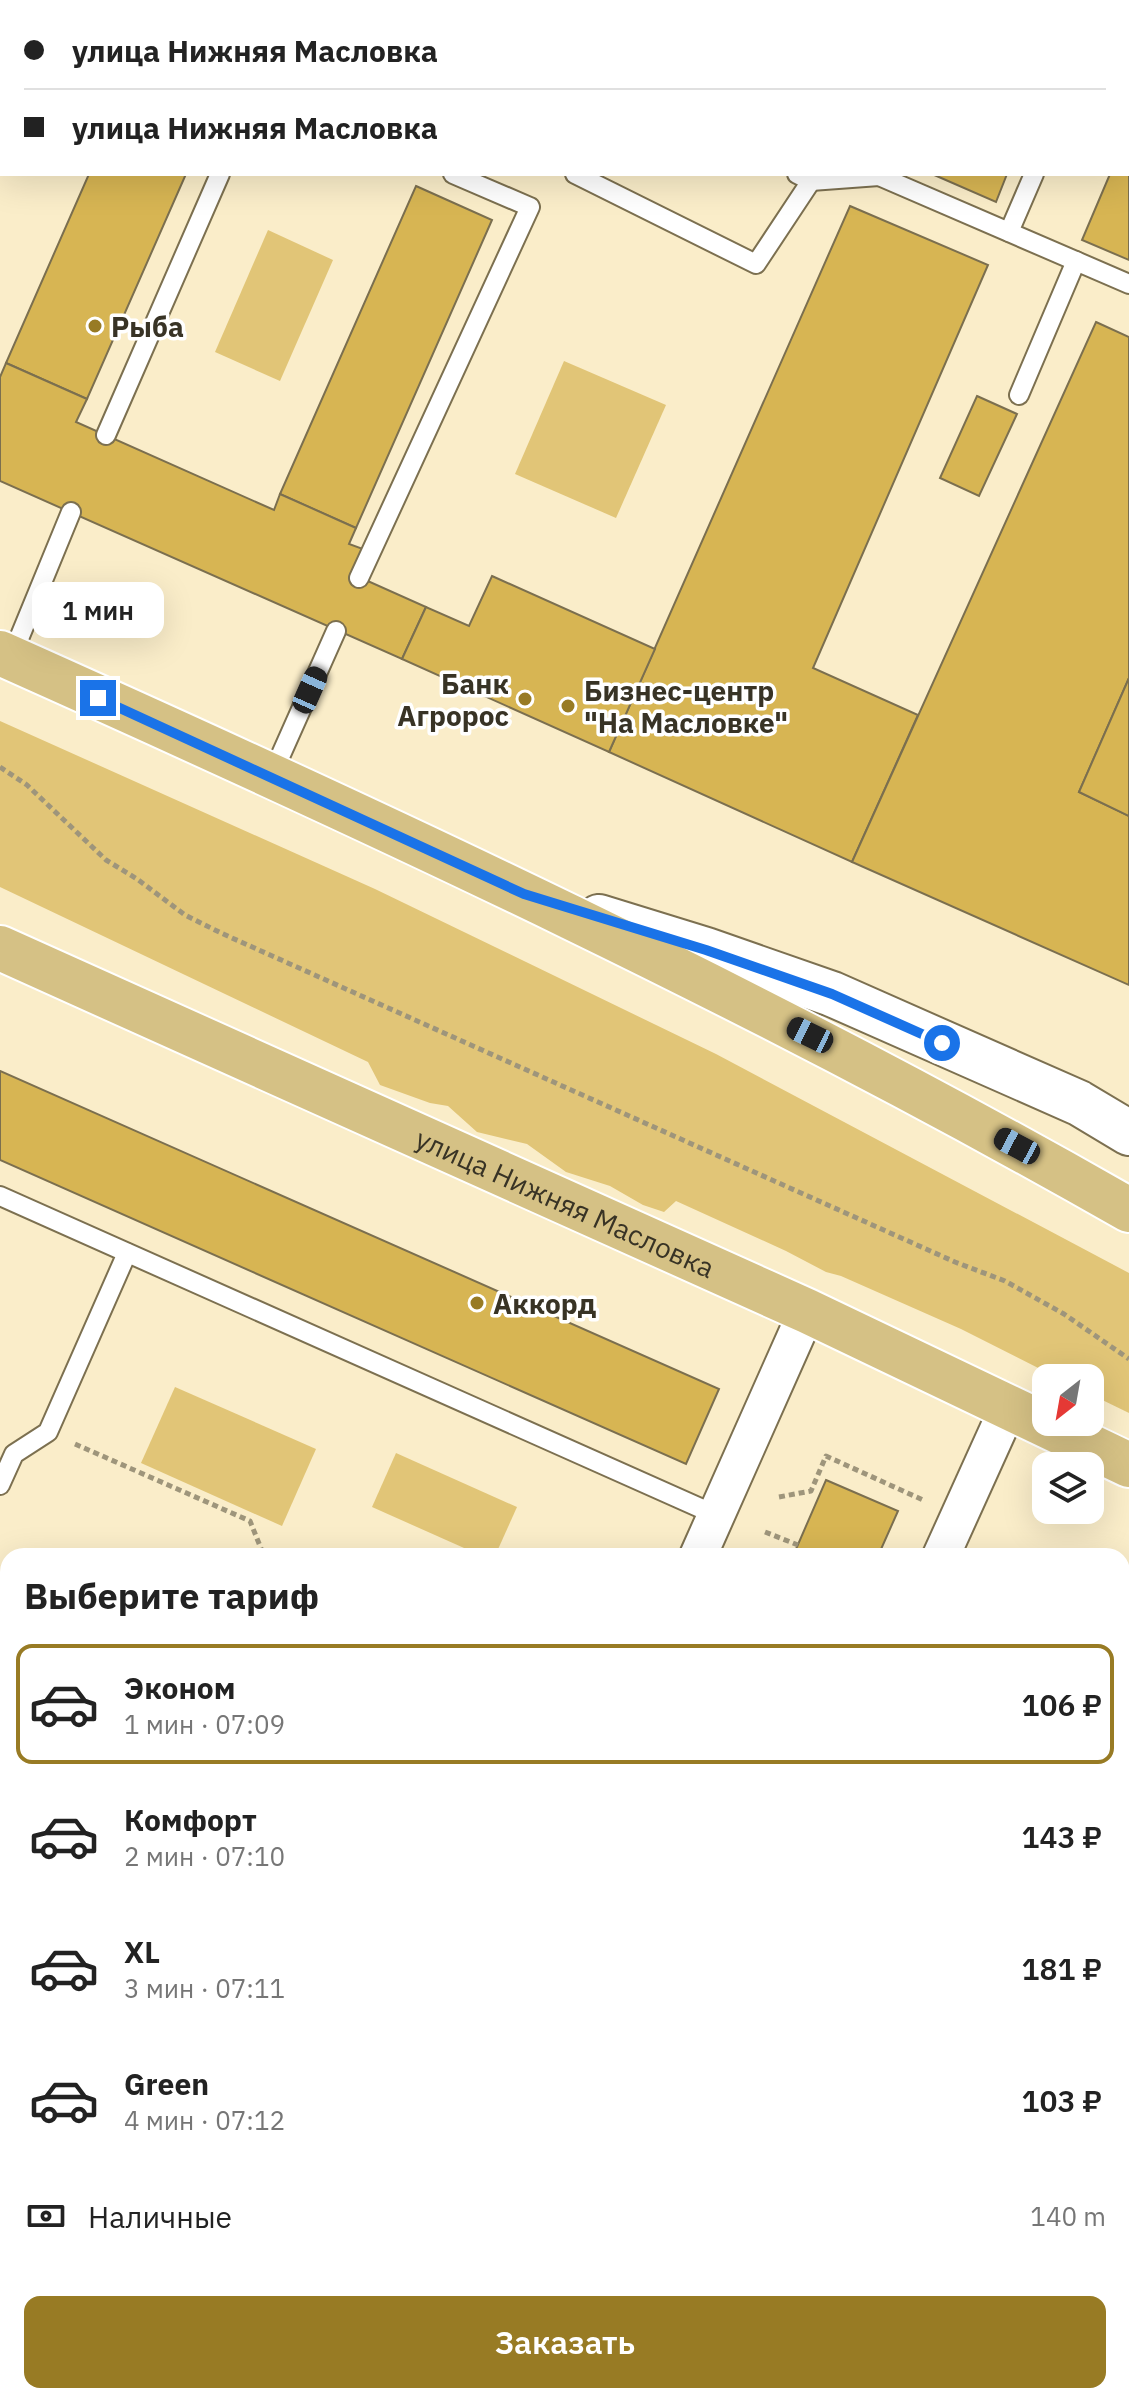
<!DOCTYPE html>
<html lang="ru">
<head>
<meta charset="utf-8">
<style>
	body { margin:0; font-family:"IBM Plex Sans",sans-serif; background:#f2f2f2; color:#222; height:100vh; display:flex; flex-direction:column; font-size:30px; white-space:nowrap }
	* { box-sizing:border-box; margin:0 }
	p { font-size:26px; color:#767676 }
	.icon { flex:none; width:44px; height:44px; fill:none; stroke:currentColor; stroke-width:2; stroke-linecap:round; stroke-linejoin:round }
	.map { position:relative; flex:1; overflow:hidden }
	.sheet { position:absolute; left:0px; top:1548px; width:1130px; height:856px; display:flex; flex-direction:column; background:#fff; border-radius:24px 24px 0 0; box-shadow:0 8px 32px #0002 }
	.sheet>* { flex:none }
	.guide { position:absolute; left:0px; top:0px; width:1130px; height:176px; box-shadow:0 8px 32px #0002; display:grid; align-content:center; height:176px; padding:0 24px; background:#fff }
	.needle { width:52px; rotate:211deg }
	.tools { position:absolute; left:1032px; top:1364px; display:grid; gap:16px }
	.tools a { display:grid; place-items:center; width:72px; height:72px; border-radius:16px; background:#fff; box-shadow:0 8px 32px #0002; font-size:40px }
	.end { position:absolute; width:36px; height:36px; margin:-18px; border:10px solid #1a73e8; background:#fff; box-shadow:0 0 0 4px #fff }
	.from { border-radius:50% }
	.bubble { position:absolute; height:56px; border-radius:16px; background:#fff; box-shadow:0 8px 32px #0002; font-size:26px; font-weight:600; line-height:56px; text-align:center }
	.car { position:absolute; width:24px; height:48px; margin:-24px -12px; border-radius:10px; box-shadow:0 0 6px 2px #0007; background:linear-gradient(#222 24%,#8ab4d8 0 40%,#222 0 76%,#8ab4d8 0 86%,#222 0) }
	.guide b { display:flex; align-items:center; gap:28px; height:76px; font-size:30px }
	.guide b+b { border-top:2px solid #e0e0e0 }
	.guide i { width:20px; height:20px; background:#222 }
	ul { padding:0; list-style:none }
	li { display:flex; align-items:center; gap:24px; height:120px; margin:0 16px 12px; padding:0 8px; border:4px solid transparent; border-radius:16px }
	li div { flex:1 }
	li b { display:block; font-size:30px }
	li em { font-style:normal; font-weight:600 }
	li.current { border-color:#987b24 }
	li>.icon { width:72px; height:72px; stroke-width:1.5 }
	h2 { padding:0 24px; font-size:36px; line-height:96px }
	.pay { display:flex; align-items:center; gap:20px; height:88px; padding:0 24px; font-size:30px }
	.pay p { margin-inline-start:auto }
	.action { display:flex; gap:16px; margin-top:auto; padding:16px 24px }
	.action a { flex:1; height:92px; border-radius:16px; background:#987b24; color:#fff; font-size:32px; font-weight:600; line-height:92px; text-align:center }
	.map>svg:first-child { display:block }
</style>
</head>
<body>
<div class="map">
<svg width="1129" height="2404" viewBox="0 0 1129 2404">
	<rect width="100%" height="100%" fill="#faedc9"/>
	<g fill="#e1c577">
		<path d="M 268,230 L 333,260 L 280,381 L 215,352 Z"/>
		<path d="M 564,361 L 666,405 L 616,518 L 515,474 Z"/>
		<path d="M 0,721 L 375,889 L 716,1054 L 1129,1273 L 1129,1413 L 1090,1394 L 1090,1378 L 1058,1378 L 961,1329 L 841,1276 L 826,1272 L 786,1251 L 676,1201 L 664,1212 L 643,1205 L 610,1186 L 566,1172 L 527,1144 L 477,1132 L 448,1106 L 430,1103 L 380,1085 L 368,1062 L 0,887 Z"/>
		<path d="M 175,1387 L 316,1449 L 282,1526 L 141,1463 Z"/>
		<path d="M 396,1453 L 517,1507 L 495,1556 L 482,1556 L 372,1507 Z"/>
		<path d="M 1122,2258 L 1129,2261 L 1129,2404 L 830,2404 L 833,2396 L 1122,2396 Z"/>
	</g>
	<g fill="#d7b553" stroke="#7b6f4f" stroke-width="2">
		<path d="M 166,0 L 249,0 L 254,2 L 165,2 Z"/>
		<path d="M 540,0 L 705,0 L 704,2 Z"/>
		<path d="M 795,0 L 908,0 L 912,2 L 794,2 Z"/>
		<path d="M 1128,139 L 1129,140 L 1129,260 L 1082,240 L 1110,174 L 1128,174 Z"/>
		<path d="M 89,174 L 186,174 L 87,399 L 6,363 Z"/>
		<path d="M 932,174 L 1007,174 L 996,202 Z"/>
		<path d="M 416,186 L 492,220 L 356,528 L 280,494 Z"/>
		<path d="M 850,206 L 988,265 L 813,668 L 918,715 L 852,862 L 609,752 Z"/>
		<path d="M 1096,322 L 1129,337 L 1129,678 L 1079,792 L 1129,816 L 1129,985 L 852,862 Z"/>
		<path d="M 6,363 L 87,399 L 76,422 L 274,510 L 280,494 L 356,528 L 349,544 L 363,549 L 352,574 L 426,607 L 402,659 L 0,481 L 0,377 Z"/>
		<path d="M 977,396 L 1017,414 L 979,496 L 940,478 Z"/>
		<path d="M 492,576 L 655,649 L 609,752 L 402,659 L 426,607 L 469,626 Z"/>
		<path d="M 1129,678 L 1129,816 L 1079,792 Z"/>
		<path d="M 0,1071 L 719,1389 L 686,1464 L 0,1160 Z"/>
		<path d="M 826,1480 L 898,1511 L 878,1556 L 793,1556 Z"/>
		<path d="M 0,1790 L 8,1794 L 8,1849 L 0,1846 Z"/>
		<path d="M 1129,1848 L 1129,2201 L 1122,2198 L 1122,1864 Z"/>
		<path d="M 0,1972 L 8,1975 L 8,2117 L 0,2113 Z"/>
		<path d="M 646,2396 L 796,2396 L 812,2402 L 643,2404 Z"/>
	</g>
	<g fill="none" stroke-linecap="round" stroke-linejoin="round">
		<g stroke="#7c7050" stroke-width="22">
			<g id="service">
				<path d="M 978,0 L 983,2"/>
				<path d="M 295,2 L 295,0"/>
				<path d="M 750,2 L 750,0"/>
				<path d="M 1108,2 L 1109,0"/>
				<path d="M 575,174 L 756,264 L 811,181"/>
				<path d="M 797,174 L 811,181 L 879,176"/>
				<path d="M 880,174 L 879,176 L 1129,284"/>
				<path d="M 1009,232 L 1034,174"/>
				<path d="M 1019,395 L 1076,261"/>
				<path d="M 106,435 L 220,174"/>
				<path d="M 359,578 L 530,207 L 453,174"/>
				<path d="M 11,658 L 71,512"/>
				<path d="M 271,777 L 336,631"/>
				<path d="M 0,1196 L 716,1515"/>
				<path d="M 0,1485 L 14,1454 L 48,1432 L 127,1253"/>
				<path d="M 1122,1721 L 1129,1705"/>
				<path d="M 0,1753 L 8,1757"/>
				<path d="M 821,2404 L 824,2396"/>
			</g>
		</g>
		<g stroke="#7c7050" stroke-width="40">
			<g id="minor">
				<path d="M 698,1556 L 807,1311"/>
				<path d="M 941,1556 L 1008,1408"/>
				<path d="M 0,2216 L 8,2219"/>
				<path d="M 405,2396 L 422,2404"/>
				<path d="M 313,2404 L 317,2396"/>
				<path d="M 621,2404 L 624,2396"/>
			</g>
		</g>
		<g stroke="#7c7050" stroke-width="48">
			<path id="tertiary" d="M 599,917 L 706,950 L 832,994 L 1079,1103 L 1129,1133"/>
		</g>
		<g stroke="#fff" stroke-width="48">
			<g id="primary">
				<path d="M 0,653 C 383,824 765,1002 1129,1210"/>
				<path id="s1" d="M 0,948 L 807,1311 L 1129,1465"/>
			</g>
		</g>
		<g stroke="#9e957b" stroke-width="5" stroke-dasharray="6 4" stroke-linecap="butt">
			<path d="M 76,2 L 77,0"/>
			<path d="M 0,173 L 2,169"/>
			<path d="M 0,767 L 27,785 L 106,860 L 137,879 L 185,915 L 221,933 L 955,1262 L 1005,1281 L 1064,1314 L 1129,1359"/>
			<path d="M 75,1444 L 250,1521 L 264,1556"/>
			<path d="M 779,1497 L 811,1491 L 826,1456 L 923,1500"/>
			<path d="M 765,1532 L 798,1545"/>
			<path d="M 0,1620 L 8,1624"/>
			<path d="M 0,2160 L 8,2164"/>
			<path d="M 1122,2291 L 1129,2294"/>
			<path d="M 1122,2337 L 1129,2321"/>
			<path d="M 1028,2396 L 1039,2404"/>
			<path d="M 991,2404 L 996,2396"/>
		</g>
		<use href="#service" stroke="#fff" stroke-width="18"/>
		<use href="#minor" stroke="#fff" stroke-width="36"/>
		<use href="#tertiary" stroke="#fff" stroke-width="44"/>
		<use href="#primary" stroke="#d5c185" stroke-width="44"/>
	</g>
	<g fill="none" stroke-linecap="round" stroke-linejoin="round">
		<path stroke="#1a73e8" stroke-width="10" d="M 98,698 L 524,894 L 706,950 L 832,994 L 942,1043"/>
	</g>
	<g fill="#987b24" stroke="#fff" stroke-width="3">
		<circle cx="95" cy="326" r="8"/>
		<circle cx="525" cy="699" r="8"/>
		<circle cx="568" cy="706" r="8"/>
		<circle cx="477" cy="1303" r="8"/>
	</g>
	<g text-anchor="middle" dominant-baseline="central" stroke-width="7" stroke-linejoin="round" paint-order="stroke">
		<g font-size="28" font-weight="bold" fill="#383325" stroke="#fff" text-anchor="start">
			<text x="111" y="326">Рыба</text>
			<text x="509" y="683" text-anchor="end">Банк<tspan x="509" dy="32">Агророс</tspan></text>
			<text x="584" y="690">Бизнес-центр<tspan x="584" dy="32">"На Масловке"</tspan></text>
			<text x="493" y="1303">Аккорд</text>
		</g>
		<g font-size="28" fill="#383325" stroke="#fff">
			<text stroke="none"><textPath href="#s1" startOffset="620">улица Нижняя Масловка</textPath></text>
		</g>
	</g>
</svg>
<div class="tools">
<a><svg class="needle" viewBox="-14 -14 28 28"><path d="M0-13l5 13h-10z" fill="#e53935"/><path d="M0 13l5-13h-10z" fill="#767676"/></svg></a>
<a><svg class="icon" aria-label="layers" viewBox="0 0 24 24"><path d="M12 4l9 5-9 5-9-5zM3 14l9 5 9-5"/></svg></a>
</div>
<i class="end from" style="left:942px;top:1043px"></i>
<i class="end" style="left:98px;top:698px"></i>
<div class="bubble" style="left:32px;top:582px;width:132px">1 мин</div>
<i class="car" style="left:310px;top:690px;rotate:24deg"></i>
<i class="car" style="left:810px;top:1035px;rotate:296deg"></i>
<i class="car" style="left:1017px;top:1146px;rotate:298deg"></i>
<div class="guide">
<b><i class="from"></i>улица Нижняя Масловка</b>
<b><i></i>улица Нижняя Масловка</b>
</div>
<section class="sheet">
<h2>Выберите тариф</h2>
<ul>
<li class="current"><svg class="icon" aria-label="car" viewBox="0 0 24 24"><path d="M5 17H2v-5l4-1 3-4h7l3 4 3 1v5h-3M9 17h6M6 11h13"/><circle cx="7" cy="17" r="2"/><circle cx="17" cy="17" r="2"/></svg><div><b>Эконом</b><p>1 мин · 07:09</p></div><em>106 ₽</em></li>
<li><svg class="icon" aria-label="car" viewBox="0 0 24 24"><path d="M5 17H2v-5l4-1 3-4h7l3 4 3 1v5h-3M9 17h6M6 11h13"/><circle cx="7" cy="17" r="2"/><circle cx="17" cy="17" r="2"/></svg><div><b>Комфорт</b><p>2 мин · 07:10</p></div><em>143 ₽</em></li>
<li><svg class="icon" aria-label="car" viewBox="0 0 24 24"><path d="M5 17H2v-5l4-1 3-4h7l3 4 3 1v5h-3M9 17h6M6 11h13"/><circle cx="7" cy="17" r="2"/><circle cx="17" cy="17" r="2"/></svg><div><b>XL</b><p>3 мин · 07:11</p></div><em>181 ₽</em></li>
<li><svg class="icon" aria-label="car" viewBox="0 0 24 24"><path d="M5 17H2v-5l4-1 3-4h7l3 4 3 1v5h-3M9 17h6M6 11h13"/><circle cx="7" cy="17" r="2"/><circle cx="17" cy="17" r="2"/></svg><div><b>Green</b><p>4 мин · 07:12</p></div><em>103 ₽</em></li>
</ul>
<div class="pay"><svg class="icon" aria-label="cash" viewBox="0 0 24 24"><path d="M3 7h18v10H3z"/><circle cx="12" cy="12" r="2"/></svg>Наличные<p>140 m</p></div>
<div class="action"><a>Заказать</a></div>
</section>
</div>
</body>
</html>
